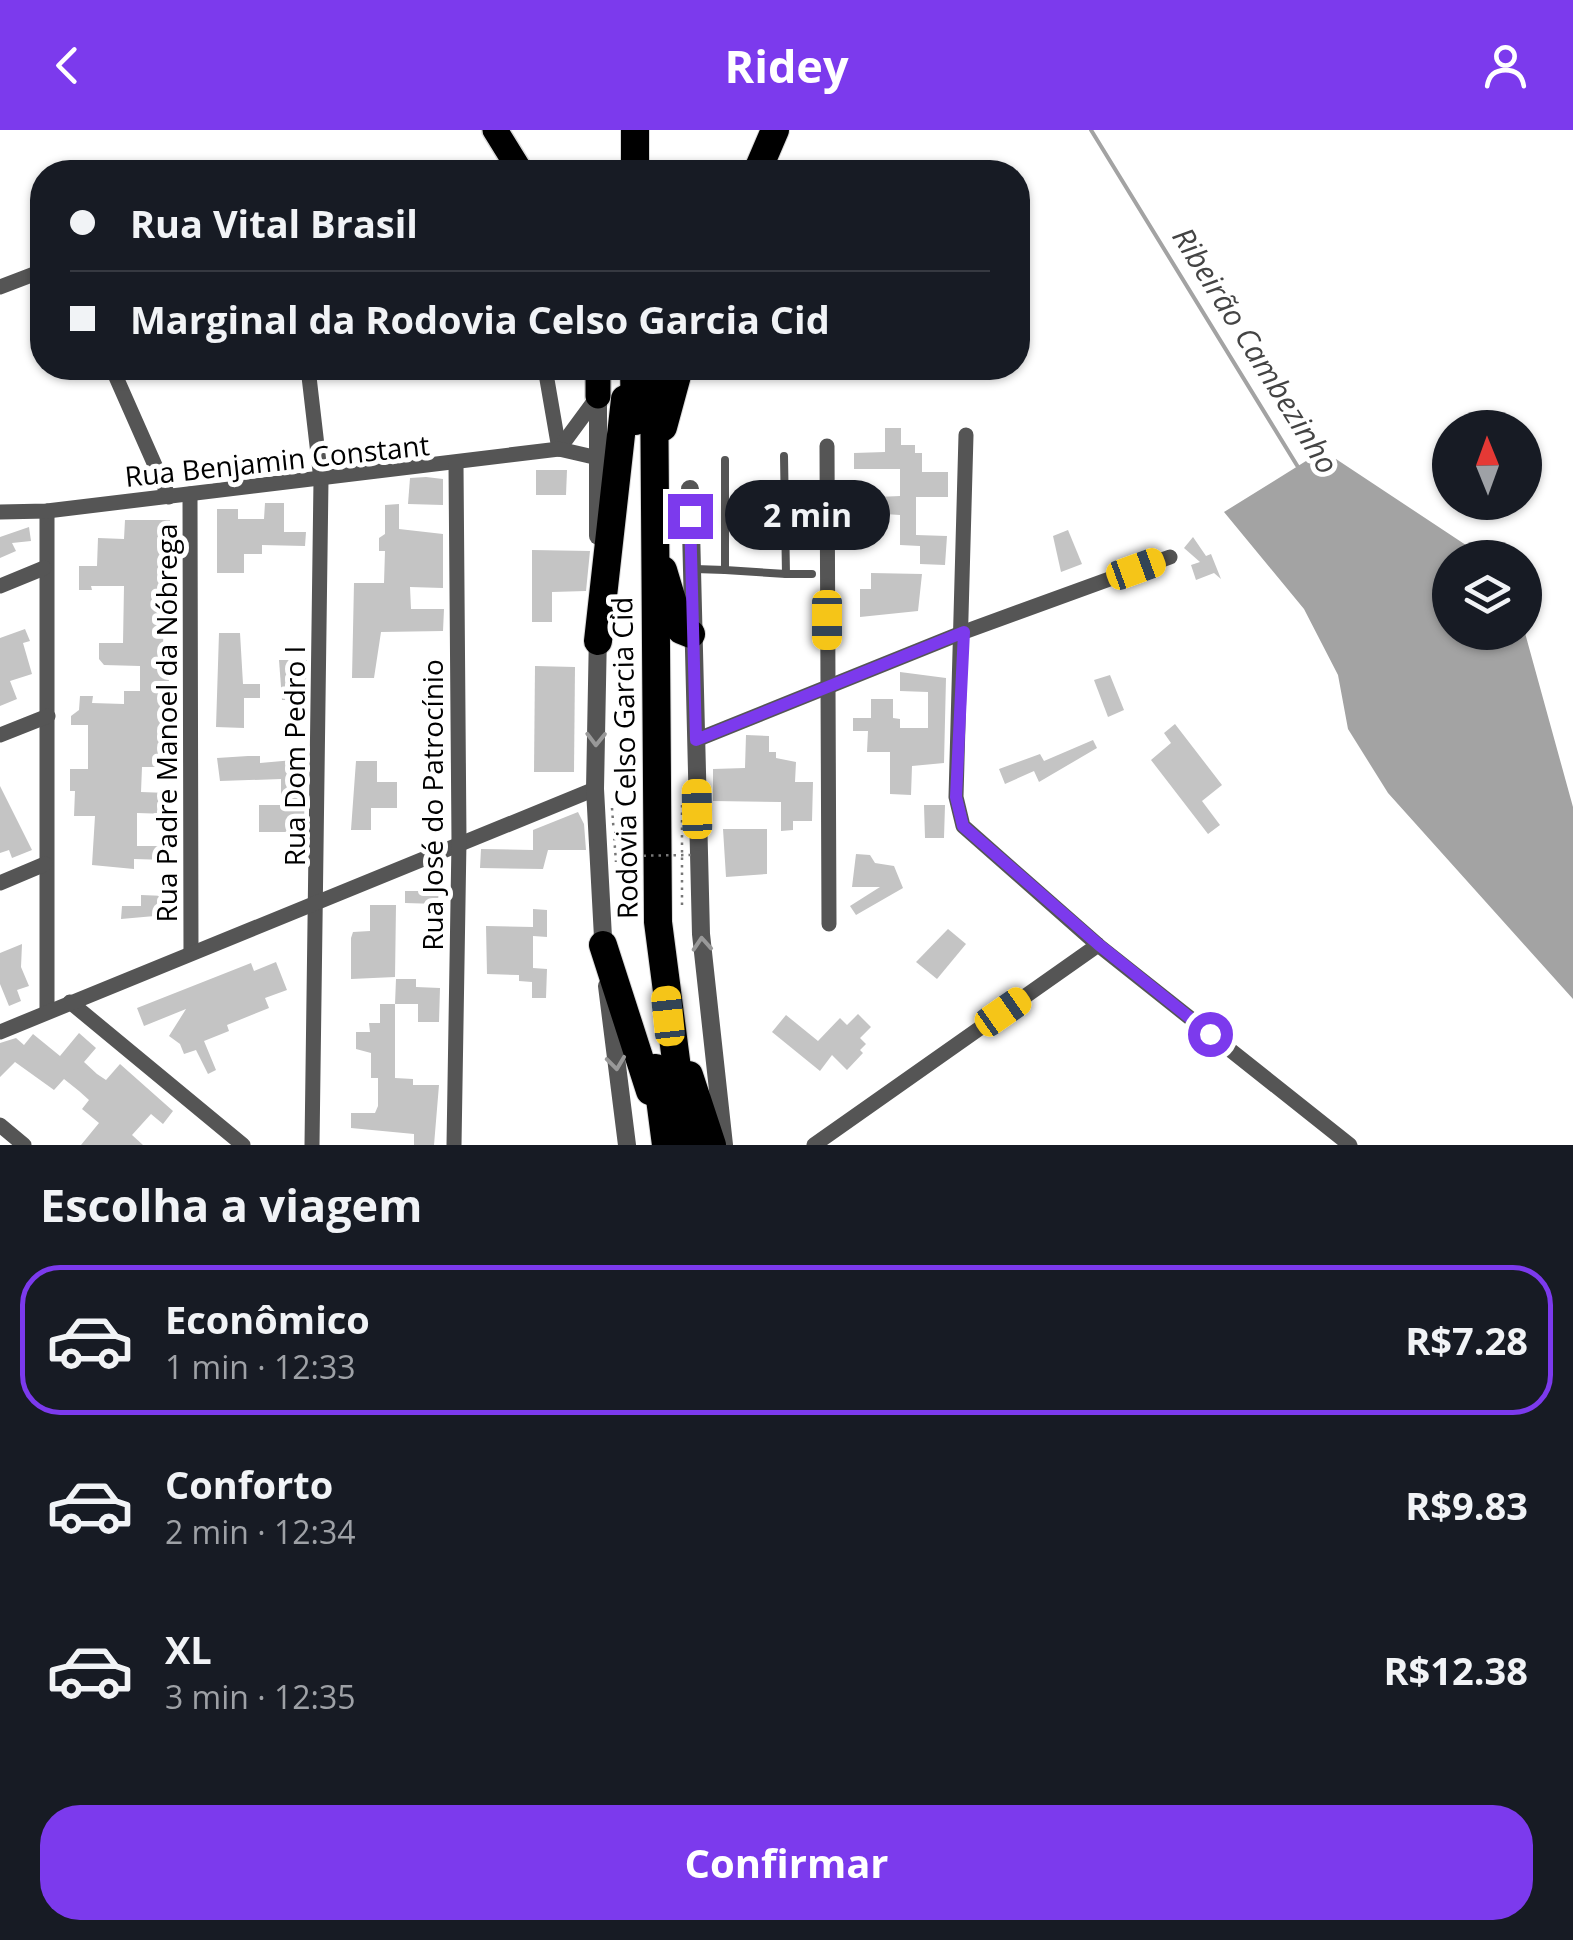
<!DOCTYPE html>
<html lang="pt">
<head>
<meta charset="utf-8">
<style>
	body { margin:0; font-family:"Open Sans",sans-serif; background:#20242c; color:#f1f3f6; height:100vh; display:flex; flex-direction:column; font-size:38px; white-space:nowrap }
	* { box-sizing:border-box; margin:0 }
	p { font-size:32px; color:#9ea1a6 }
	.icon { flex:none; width:55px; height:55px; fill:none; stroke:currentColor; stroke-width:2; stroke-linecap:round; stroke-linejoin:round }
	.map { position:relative; height:1015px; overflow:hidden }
	.side { display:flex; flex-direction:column; background:#171b24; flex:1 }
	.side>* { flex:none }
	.top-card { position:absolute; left:30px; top:30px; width:1000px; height:220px; border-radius:40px; box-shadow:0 2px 8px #0004; display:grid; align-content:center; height:220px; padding:0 40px; background:#171b24 }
	.needle { width:65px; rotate:359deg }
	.controls { position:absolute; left:1432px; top:280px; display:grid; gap:20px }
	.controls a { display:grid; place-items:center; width:110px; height:110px; border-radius:50%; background:#171b24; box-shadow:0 2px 8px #0004; font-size:50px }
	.end { position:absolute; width:45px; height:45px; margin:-22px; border:12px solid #7c3aed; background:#fff; box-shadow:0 0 0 5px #fff }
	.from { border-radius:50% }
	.bubble { position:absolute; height:70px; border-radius:35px; background:#171b24; box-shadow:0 2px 8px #0004; font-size:32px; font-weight:700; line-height:70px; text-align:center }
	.car { position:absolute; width:30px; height:60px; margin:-30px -15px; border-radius:12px; box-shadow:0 0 8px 2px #0007; background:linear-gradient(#f5c518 24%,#345 0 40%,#f5c518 0 76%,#345 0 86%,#f5c518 0) }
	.top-card b { display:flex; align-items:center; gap:35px; height:95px; font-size:38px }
	.top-card b+b { border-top:2px solid #363941 }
	.top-card i { width:25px; height:25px; background:#f1f3f6 }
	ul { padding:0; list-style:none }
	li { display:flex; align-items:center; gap:30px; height:150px; margin:0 20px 15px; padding:0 20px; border:5px solid transparent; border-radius:40px }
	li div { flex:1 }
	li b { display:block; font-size:38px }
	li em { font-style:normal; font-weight:700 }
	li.on { border-color:#7c3aed }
	li>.icon { width:90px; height:90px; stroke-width:1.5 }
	h2 { padding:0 40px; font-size:45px; line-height:120px }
	.action { display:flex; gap:20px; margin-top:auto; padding:20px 40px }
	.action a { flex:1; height:115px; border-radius:40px; background:#7c3aed; color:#fff; font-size:40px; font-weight:700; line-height:115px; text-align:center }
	header { display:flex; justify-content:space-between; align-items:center; height:130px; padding:0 40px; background:#7c3aed; color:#fff; font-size:45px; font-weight:700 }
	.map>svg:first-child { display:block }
</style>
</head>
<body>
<header><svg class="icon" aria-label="back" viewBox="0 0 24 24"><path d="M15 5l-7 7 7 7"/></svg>Ridey<svg class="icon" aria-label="person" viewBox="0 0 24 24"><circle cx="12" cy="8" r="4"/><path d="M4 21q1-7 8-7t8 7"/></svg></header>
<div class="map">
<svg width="1573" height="1015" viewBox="0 0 1573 1015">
	<rect width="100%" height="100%" fill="#fff"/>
	<path fill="#a3a3a3" d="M 1336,329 L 1484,427 L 1450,428 L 1450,502 L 1525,503 L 1573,677 L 1573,869 L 1388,663 L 1348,599 L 1338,545 L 1304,479 L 1224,382 L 1306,331 Z"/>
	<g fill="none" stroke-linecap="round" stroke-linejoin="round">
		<path stroke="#a3a3a3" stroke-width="4" d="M 1091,0 L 1298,337"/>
	</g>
	<g fill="#c4c4c4">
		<path d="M 885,298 L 901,298 L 901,315 L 915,315 L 915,323 L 922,323 L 922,342 L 948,342 L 948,367 L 916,367 L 916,405 L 947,406 L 945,435 L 920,434 L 920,416 L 900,415 L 900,385 L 855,382 L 855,368 L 900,366 L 900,339 L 854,339 L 854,323 L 885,322 Z"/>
		<path d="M 536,340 L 567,340 L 566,365 L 536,365 Z"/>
		<path d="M 426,347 L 443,349 L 443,375 L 408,374 L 410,348 Z"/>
		<path d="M 265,373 L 284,373 L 284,402 L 306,402 L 305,416 L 262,415 L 262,424 L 244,424 L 244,443 L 217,443 L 217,379 L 238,379 L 238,389 L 264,389 Z"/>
		<path d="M 399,374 L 399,399 L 443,404 L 443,458 L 410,457 L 411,479 L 444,479 L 443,501 L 381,502 L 374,548 L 352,548 L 354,453 L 384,453 L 385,421 L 379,421 L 379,408 L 385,404 L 385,375 Z"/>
		<path d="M 125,390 L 170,390 L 170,410 L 161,409 L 160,435 L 170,435 L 169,484 L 164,484 L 163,516 L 170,516 L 166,637 L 142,637 L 141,662 L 168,663 L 168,684 L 137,683 L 137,716 L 167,716 L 167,730 L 134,729 L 134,739 L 92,735 L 95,686 L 74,686 L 75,661 L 70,661 L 70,639 L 88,639 L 88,595 L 71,595 L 71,586 L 79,580 L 80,566 L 93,566 L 92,573 L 124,574 L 124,561 L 140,561 L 140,536 L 104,535 L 99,529 L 99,513 L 123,513 L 124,456 L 91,456 L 92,460 L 79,460 L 79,436 L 97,436 L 98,408 L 124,409 Z"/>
		<path d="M 29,397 L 31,411 L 12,413 L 16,421 L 0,428 L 0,407 Z"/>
		<path d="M 1068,400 L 1082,434 L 1061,442 L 1053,406 Z"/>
		<path d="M 1193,407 L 1206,426 L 1211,424 L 1221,449 L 1214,443 L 1196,450 L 1191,435 L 1200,432 L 1184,418 Z"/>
		<path d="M 532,420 L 590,421 L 586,461 L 552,462 L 552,492 L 532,492 Z"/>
		<path d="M 871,443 L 922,444 L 918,481 L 860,487 L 860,459 L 871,459 Z"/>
		<path d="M 25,499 L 30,511 L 23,513 L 32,544 L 10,551 L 17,569 L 0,576 L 0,508 Z"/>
		<path d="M 219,503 L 240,503 L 243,554 L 260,554 L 260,568 L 244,568 L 244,598 L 216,597 Z"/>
		<path d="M 279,530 L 307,530 L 305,570 L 282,570 Z"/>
		<path d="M 535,536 L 575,537 L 574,642 L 534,642 Z"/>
		<path d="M 900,542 L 946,548 L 944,633 L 912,636 L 911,665 L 890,664 L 890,622 L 867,622 L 868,601 L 853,601 L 853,588 L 871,588 L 871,569 L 893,569 L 893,588 L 900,589 L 900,598 L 928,598 L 928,562 L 900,561 Z"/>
		<path d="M 1110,545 L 1124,580 L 1108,587 L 1094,550 Z"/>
		<path d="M 1175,594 L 1222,655 L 1202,671 L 1220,695 L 1208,704 L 1151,630 L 1171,613 L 1164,603 Z"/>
		<path d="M 746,605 L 769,606 L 769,622 L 776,622 L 776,628 L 796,632 L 795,652 L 813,652 L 812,691 L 793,691 L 793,700 L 781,701 L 781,672 L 713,671 L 713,639 L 745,638 Z"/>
		<path d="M 1093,610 L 1097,618 L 1039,652 L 1034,641 L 1005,654 L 999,639 L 1040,624 L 1044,631 Z"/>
		<path d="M 248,626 L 260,626 L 260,633 L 305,629 L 304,702 L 259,702 L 259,675 L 281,675 L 281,649 L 220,651 L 217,628 Z"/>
		<path d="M 356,631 L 377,631 L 377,652 L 397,652 L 397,678 L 371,678 L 371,700 L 351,700 Z"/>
		<path d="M 0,656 L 32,720 L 12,728 L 9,720 L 0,723 Z"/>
		<path d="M 924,675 L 945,675 L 944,708 L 925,708 Z"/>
		<path d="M 578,682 L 584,694 L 586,720 L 548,720 L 543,739 L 480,738 L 481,719 L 533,720 L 533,700 Z"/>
		<path d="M 723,699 L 767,699 L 767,744 L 726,747 Z"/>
		<path d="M 856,724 L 870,725 L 875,733 L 894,736 L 903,758 L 856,785 L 850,776 L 880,757 L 852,757 Z"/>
		<path d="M 428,752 L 439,752 L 438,774 L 405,773 L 405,761 L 428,761 Z"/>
		<path d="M 141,765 L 166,766 L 166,785 L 121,789 L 122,776 L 141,776 Z"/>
		<path d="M 370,775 L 396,775 L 395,847 L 351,849 L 351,808 L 353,802 L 370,801 Z"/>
		<path d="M 533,779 L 547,780 L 547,807 L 533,806 L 533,838 L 547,839 L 546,868 L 532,868 L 532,852 L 519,851 L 519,845 L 487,844 L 486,796 L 533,797 Z"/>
		<path d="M 948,799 L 966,814 L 937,849 L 916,832 Z"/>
		<path d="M 22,814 L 21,837 L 29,856 L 17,860 L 21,871 L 9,876 L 0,854 L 0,823 Z"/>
		<path d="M 276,832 L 287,860 L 265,868 L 269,878 L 227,895 L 229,901 L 204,911 L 216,940 L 208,944 L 196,920 L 184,924 L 180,914 L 169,906 L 186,879 L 144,896 L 137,878 L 251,833 L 254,841 Z"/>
		<path d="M 396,849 L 416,849 L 416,857 L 440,858 L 439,892 L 418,892 L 418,874 L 395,874 Z"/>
		<path d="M 380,874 L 395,874 L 395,948 L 413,949 L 413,955 L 439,955 L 434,1015 L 414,1015 L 414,1004 L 351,998 L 351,983 L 375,983 L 378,976 L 378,948 L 371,948 L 371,923 L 356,919 L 356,902 L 370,902 L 369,893 L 380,893 Z"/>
		<path d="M 858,884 L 871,897 L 860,908 L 866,914 L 860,920 L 863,923 L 847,940 L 832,925 L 820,941 L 772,902 L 786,885 L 818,911 L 840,888 L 847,895 Z"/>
		<path d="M 79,903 L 96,918 L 84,932 L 97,944 L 106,950 L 120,934 L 173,981 L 163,994 L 151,984 L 132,1005 L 143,1015 L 81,1015 L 99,993 L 82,979 L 89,970 L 79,961 L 64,949 L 54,960 L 15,932 L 0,947 L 0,913 L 16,908 L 24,915 L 33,904 L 60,926 Z"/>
	</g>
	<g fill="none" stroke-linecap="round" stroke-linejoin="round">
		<g stroke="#dbdbdb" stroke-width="28">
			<g id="trunk">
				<path d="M 495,0 L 521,42"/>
				<path d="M 598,238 L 598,266"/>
			</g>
		</g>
		<g stroke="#dbdbdb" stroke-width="30">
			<g id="motorway">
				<path d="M 635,42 L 635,0"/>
				<path d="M 757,42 L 775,0"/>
				<path d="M 634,238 L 635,291"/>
				<path d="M 654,238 L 658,792 L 687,1015"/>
				<path d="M 663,297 L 679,238"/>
				<path d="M 663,440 L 681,500 L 691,504"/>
				<path d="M 598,511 L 625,269"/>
				<path d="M 603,815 L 650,961"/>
				<path d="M 656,938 L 666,1015"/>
				<path d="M 689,945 L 712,1015"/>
			</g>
		</g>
		<g stroke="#777" stroke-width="2.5" stroke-dasharray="2.5 5" stroke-linecap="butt">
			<path d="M 682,675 L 682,776"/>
			<path d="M 612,678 L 616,732"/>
			<path d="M 617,775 L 626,776 L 625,677 L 620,677 L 621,726"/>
		</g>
		<g stroke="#555" stroke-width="8">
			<path d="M 784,326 L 786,444 L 812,444"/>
			<path d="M 725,330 L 725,440 L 786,444"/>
			<path d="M 695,439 L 725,440"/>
		</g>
		<g stroke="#555" stroke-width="15">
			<path d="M 0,157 L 42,141"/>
			<path d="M 112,238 L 169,367"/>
			<path d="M 308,238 L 321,350 L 312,1015"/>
			<path d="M 545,238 L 559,319"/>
			<path d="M 966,305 L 956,667 L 963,696 L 1098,815 L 1350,1015"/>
			<path d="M 827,316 L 829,794"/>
			<path d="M 559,319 L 598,266"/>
			<path d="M 190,364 L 191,822"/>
			<path d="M 47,381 L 47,882"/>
			<path d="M 0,382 L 47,381 L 559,319 L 598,328"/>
			<path d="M 0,456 L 44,438"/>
			<path d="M 0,605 L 48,586"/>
			<path d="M 696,610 L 964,502 L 1170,427"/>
			<path d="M 0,753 L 45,734"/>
			<path d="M 70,872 L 243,1015"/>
			<path d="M 0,902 L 595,659"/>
			<path d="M 0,995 L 24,1015"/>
			<path d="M 454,1015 L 459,711 L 456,335"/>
			<path d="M 814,1015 L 1098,815"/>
		</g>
		<g stroke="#555" stroke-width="18">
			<path d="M 598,266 L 598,406"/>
			<path d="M 690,359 L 701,804 L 724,1015"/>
			<path d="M 598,502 L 595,659 L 604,826"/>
			<path d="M 607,856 L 627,1015"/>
		</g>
		<use href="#trunk" stroke="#000" stroke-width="25"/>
		<use href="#motorway" stroke="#000" stroke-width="28"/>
		<path stroke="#777" stroke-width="2.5" stroke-dasharray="2.5 5" stroke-linecap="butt" d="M 621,726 L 692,725"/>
	</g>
	<defs><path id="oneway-chevron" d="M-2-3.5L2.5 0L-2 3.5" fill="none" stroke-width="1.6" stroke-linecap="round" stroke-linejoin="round" transform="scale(2.5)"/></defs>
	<g stroke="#999">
		<use href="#oneway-chevron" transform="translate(596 609) rotate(91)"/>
		<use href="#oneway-chevron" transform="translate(702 814) rotate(-94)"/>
		<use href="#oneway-chevron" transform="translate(616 933) rotate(83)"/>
	</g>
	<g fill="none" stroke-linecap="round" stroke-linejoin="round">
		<path stroke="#7c3aed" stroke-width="12" d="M 690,386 L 696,610 L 964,502 L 956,667 L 963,696 L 1098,814 L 1210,904"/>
	</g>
	<g text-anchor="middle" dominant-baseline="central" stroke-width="10" stroke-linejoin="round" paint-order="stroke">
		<g font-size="28" fill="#000" stroke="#fff">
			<text transform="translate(277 330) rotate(-6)">Rua Benjamin Constant</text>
			<text transform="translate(166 593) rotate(-90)">Rua Padre Manoel da Nóbrega</text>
			<text transform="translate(294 626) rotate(-90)">Rua Dom Pedro I</text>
			<text transform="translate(624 628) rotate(-91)">Rodovia Celso Garcia Cid</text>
			<text transform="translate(432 675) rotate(-90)">Rua José do Patrocínio</text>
		</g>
		<g font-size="30" font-style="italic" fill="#444" stroke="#fff">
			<text transform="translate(1256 220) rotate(58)">Ribeirão Cambezinho</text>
		</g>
	</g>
</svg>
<div class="controls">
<a><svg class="needle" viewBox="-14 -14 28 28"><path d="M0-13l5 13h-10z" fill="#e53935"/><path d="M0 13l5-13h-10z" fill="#9ea1a6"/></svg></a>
<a><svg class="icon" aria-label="layers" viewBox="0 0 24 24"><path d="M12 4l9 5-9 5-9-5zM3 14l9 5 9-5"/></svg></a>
</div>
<i class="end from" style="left:1210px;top:904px"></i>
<i class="end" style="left:690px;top:386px"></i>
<div class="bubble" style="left:725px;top:350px;width:165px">2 min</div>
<i class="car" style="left:1136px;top:439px;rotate:70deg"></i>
<i class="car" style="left:827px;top:490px;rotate:180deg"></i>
<i class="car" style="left:697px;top:679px;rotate:359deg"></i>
<i class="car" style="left:1003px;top:882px;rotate:55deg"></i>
<i class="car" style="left:668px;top:886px;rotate:354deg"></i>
<div class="top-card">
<b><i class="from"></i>Rua Vital Brasil</b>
<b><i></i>Marginal da Rodovia Celso Garcia Cid</b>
</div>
</div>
<section class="side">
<h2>Escolha a viagem</h2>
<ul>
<li class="on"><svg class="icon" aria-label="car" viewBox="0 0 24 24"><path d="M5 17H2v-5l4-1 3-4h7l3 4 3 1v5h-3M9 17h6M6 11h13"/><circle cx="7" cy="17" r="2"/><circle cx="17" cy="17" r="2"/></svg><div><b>Econômico</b><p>1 min · 12:33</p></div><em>R$7.28</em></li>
<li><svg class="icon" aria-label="car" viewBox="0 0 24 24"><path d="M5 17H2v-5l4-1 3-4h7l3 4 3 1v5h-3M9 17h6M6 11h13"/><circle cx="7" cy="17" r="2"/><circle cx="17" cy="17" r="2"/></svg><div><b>Conforto</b><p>2 min · 12:34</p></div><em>R$9.83</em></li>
<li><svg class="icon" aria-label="car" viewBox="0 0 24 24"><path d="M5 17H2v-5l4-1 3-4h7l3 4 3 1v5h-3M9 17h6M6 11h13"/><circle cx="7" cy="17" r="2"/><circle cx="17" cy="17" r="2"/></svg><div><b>XL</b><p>3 min · 12:35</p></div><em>R$12.38</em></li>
</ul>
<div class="action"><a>Confirmar</a></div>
</section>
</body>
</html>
